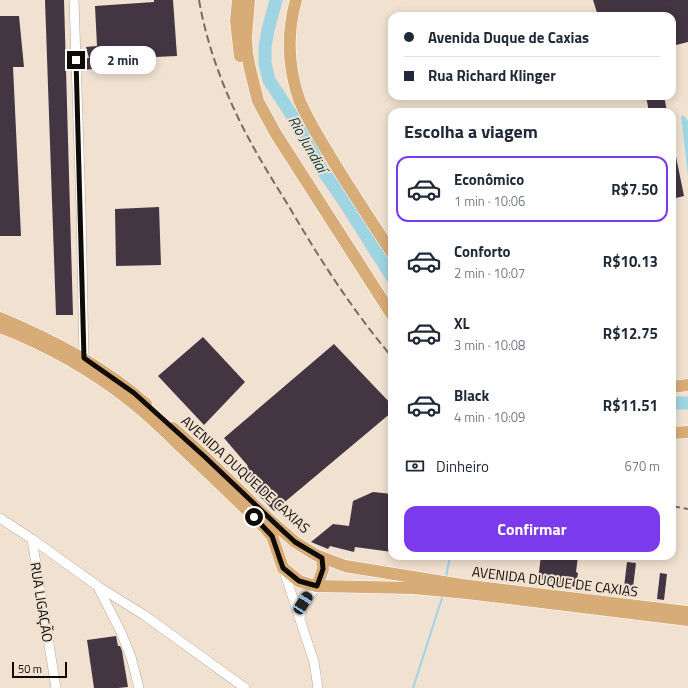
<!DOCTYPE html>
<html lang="pt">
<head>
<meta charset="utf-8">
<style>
	body { margin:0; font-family:"Titillium Web",sans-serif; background:#f2f2f3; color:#1f2937; height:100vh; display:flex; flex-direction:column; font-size:15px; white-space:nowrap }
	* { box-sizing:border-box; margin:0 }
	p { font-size:13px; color:#747a83 }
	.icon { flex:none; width:22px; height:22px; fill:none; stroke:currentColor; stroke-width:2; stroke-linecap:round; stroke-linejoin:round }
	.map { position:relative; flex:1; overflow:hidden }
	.drawer { position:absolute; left:388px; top:108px; width:288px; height:452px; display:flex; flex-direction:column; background:#fff; border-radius:12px; box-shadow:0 2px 10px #0003 }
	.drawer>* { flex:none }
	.hud { position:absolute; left:388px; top:12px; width:288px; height:88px; border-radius:12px; box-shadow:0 2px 10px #0003; display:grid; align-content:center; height:88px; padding:0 16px; background:#fff }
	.scale { position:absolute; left:12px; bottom:10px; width:55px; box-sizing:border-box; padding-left:4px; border:2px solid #100b06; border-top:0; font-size:11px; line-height:14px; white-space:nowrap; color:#100b06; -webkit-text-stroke:3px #f0e1d1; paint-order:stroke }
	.end { position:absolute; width:18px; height:18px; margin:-9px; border:5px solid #100b06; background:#fff; box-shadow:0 0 0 2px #fff }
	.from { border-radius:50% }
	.bubble { position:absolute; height:28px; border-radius:12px; background:#fff; box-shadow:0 2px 10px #0003; font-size:13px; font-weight:700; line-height:28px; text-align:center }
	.car { position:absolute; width:12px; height:24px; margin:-12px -6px; border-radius:5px; box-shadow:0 0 3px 1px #0007; background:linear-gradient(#222 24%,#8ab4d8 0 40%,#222 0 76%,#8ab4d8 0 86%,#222 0) }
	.hud b { display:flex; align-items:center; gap:14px; height:38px; font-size:15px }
	.hud b+b { border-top:1px solid #e0e1e3 }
	.hud i { width:10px; height:10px; background:#1f2937 }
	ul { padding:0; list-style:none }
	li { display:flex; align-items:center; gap:12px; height:66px; margin:0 8px 6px; padding:0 8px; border:2px solid transparent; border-radius:12px }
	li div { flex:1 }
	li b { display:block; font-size:15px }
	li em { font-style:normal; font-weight:700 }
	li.on { border-color:#7c3aed }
	li>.icon { width:36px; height:36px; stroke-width:1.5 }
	h2 { padding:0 16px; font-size:18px; line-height:48px }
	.pay { display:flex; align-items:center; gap:10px; height:44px; padding:0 16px; font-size:15px }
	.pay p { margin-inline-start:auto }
	.primary-button { display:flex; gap:8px; margin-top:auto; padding:8px 16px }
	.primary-button a { flex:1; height:46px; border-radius:12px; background:#7c3aed; color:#fff; font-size:16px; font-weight:700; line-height:46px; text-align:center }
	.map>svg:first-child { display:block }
</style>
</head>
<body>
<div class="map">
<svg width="688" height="688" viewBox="0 0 688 688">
	<rect width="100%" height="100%" fill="#f0e1d1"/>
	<path fill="#9fd5e2" d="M 681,116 L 684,116 L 688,121 L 688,176 Z"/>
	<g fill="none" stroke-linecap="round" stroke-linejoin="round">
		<g stroke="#9fd5e2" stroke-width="2">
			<path d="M 446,577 L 450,556"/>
			<path d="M 413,688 L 442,598"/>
		</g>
		<g stroke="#9fd5e2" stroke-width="13">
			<path d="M 276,0 L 268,30 L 265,47 L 265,63 L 269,80 L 308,140 L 321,168 L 344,201 L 392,277"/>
			<path d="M 672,403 L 688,403"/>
		</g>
	</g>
	<g fill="#433642">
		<path d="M 45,0 L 64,0 L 73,315 L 56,315 Z"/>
		<path d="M 154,0 L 173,0 L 177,56 L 155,57 L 156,63 L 82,70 L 82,59 L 89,58 L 86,47 L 97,46 L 95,6 L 154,2 Z"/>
		<path d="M 593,0 L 688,0 L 688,42 L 672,46 L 672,16 L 598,16 Z"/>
		<path d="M 0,16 L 19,16 L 24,67 L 13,67 L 21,236 L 0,236 Z"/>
		<path d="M 646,96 L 664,96 L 667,112 L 649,112 Z"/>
		<path d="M 672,152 L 675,152 L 684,196 L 672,199 Z"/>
		<path d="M 159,207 L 161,265 L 116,266 L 115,209 Z"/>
		<path d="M 203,337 L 245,382 L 204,425 L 158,376 Z"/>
		<path d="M 334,344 L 392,405 L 392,412 L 274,511 L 250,486 L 255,482 L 243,470 L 248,466 L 224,438 Z"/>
		<path d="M 373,492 L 392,494 L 392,552 L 355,547 L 354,552 L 330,546 L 328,549 L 311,542 L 333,524 L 349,526 L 353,501 Z"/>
		<path d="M 541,556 L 578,556 L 576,572 L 578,573 L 576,587 L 557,584 L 557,581 L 538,579 Z"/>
		<path d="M 627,562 L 636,563 L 632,596 L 623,596 Z"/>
		<path d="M 660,573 L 667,574 L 664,600 L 657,599 Z"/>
		<path d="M 116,636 L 118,646 L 120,646 L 122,651 L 128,687 L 118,688 L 94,688 L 87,640 Z"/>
	</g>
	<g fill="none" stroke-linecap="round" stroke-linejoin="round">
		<g stroke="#b7a99a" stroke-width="10">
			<g id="minor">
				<path d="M 74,0 L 81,210 L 84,359 L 81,364"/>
				<path d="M 0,518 L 32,539 L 99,587 L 144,615 L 245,688"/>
				<path d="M 32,539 L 56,688"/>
				<path d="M 283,568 L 314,662 L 318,688"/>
				<path d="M 99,589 L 120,630 L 131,657 L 139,688"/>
				<path d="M 300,618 L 303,603 L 317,586"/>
			</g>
		</g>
		<g stroke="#fff" stroke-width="13">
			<g id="major">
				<path d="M 238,0 L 236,21 L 240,56"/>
				<path d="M 249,0 L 246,37 L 247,53 L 250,69 L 258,101 L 276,134 L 392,315"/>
				<path d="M 296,0 C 287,32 288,67 299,99 C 308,122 323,144 336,166 C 354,195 373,224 392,253"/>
				<path d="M 0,318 C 52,340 103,366 146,404"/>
				<path d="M 0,327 C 46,344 94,372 132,402 C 148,415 163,429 177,443 C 207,471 236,499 265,528 L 272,536 L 283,568 L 299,581 L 308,584 L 317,586 L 413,588 L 467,593 L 688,620"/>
				<path d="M 672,387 L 688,385"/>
				<path d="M 173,428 L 205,457 L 271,521 L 295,542 L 316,555 L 345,566 L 462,585 L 688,612"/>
				<path d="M 672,433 L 688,432"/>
				<path d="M 317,586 L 323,569 L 322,558"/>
			</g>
		</g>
		<use href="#minor" stroke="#fff" stroke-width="9"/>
		<use href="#major" stroke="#d8ac77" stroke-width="12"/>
		<g stroke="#756c62" stroke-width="2" stroke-dasharray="8 4" stroke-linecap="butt">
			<path d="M 199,0 C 208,52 229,104 255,150 C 266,170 279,190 291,210 C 321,261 353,311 392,357"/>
			<path d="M 672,506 L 688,509"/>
		</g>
	</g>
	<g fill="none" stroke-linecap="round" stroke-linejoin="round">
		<path stroke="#100b06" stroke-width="5" d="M 76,60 L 84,358 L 134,393 L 205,457 L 282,530 L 295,542 L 322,558 L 323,569 L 317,586 L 299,581 L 283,568 L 272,536 L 254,517"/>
	</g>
	<g text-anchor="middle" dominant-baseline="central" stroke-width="4" stroke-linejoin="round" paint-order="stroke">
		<g font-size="14" fill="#100b06" stroke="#f0e1d1">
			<text transform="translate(246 474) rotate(42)">AVENIDA DUQUE DE CAXIAS</text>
			<text transform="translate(555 581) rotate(7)">AVENIDA DUQUE DE CAXIAS</text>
			<text transform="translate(42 602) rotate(81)">RUA LIGAÇÃO</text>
		</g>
		<g font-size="15" font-style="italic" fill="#0e404a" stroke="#f0e1d1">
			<text transform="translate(308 144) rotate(60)">Rio Jundiaí</text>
		</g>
	</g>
</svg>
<div class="scale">50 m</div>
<i class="end from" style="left:254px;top:517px"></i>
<i class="end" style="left:76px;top:60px"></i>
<div class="bubble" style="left:90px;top:46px;width:66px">2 min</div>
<i class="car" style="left:303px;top:603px;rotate:33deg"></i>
<div class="hud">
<b><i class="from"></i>Avenida Duque de Caxias</b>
<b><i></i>Rua Richard Klinger</b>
</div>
<section class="drawer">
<h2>Escolha a viagem</h2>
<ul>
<li class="on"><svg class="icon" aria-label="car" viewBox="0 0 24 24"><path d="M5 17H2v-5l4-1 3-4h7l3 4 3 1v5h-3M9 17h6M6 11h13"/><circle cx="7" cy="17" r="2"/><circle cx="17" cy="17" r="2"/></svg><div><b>Econômico</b><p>1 min · 10:06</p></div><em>R$7.50</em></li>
<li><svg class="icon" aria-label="car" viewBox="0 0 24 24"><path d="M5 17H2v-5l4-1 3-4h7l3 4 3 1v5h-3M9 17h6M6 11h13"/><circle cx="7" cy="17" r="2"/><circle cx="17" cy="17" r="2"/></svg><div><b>Conforto</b><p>2 min · 10:07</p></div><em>R$10.13</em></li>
<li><svg class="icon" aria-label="car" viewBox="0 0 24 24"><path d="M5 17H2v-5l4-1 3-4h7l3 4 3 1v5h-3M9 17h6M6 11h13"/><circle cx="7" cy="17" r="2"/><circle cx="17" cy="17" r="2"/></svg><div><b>XL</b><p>3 min · 10:08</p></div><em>R$12.75</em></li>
<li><svg class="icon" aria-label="car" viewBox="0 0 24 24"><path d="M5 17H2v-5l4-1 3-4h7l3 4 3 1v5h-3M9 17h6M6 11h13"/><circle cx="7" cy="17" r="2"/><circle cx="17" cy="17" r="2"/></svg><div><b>Black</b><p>4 min · 10:09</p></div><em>R$11.51</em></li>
</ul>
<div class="pay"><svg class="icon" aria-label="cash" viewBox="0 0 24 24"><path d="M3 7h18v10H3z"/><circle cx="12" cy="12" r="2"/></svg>Dinheiro<p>670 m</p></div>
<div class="primary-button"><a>Confirmar</a></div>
</section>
</div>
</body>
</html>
